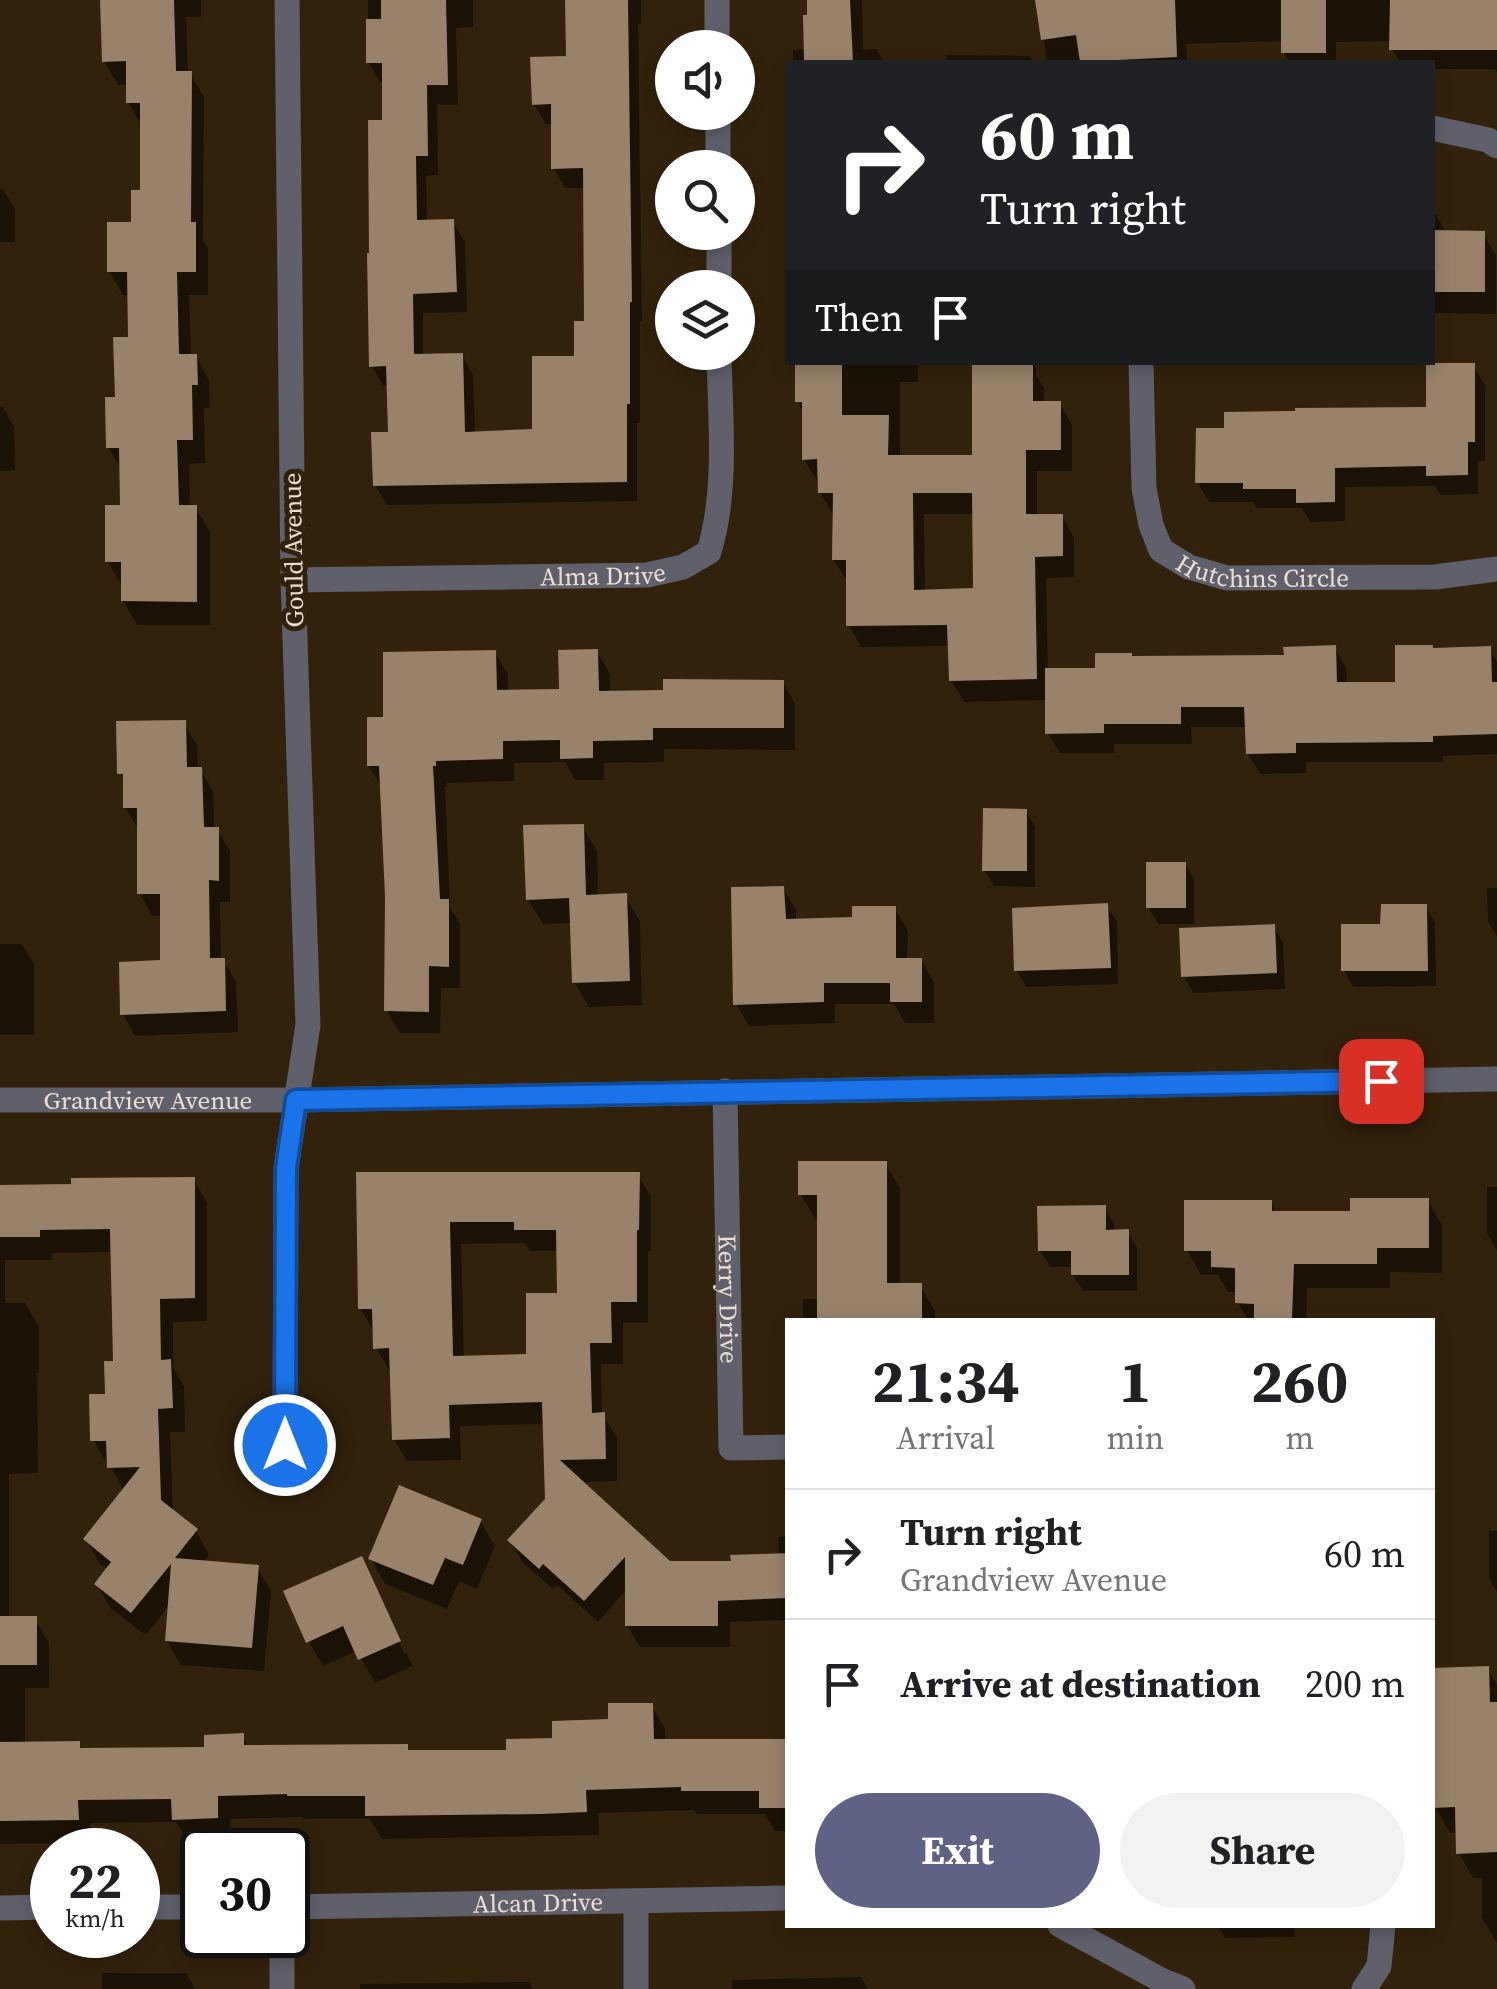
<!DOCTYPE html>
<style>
:root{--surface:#fff;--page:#f2f2f2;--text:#202124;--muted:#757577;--line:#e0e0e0;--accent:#5f6185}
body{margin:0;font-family:"Source Serif 4",serif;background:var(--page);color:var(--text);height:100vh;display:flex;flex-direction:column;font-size:38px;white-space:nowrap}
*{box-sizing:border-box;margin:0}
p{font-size:32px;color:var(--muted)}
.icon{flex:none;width:55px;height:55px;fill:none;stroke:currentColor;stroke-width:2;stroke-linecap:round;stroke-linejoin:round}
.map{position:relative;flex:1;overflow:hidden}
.details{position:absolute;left:785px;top:1318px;width:650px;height:610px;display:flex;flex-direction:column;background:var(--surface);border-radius:0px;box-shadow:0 5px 15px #0003}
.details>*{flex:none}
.hud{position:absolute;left:785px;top:60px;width:650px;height:305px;border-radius:0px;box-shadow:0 5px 15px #0003;background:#202124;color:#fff;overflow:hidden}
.controls{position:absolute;left:655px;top:30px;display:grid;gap:20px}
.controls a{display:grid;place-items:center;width:100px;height:100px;border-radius:50%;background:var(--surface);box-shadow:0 5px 15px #0003;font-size:50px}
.speed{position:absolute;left:30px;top:1828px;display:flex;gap:20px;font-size:50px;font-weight:700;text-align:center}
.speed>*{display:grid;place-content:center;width:130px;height:130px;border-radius:50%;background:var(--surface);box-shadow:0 5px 15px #0003;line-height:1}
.speed small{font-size:25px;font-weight:400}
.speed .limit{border:5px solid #111;border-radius:15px;background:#fff;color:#111}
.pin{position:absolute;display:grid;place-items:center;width:85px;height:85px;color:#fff;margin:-42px;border-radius:20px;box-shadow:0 5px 15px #0006}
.me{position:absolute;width:110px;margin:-55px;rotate:0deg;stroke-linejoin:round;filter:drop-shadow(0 0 8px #0008)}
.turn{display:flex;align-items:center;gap:35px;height:210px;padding:0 30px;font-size:45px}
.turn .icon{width:130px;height:130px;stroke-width:2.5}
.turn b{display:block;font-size:70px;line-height:85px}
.then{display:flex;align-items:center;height:95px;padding:0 30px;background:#0003;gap:20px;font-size:38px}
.eta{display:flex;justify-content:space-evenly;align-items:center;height:170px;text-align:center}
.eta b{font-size:60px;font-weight:700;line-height:70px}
.button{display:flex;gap:20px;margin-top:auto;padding:20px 30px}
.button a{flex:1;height:115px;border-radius:60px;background:var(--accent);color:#fff;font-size:40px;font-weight:700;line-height:115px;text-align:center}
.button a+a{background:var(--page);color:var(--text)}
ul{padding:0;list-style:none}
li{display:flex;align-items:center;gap:30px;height:130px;padding:0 30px;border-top:2px solid var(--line)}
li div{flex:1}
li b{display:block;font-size:38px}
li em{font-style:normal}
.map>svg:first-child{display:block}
.shadow{fill:#0007;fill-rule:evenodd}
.building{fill:#98826a;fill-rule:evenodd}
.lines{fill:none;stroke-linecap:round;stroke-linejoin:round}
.street{stroke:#5f606c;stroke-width:25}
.route-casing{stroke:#114b97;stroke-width:25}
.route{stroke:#1a73e8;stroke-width:18}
.labels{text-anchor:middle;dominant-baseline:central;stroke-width:10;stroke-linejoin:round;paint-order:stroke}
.street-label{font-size:25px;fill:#ebdfd2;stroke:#33220b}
</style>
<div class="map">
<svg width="1497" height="1989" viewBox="0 0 1497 1989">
<rect width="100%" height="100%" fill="#33220b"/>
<path class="shadow" d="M 103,0 L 201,0 L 201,17 L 186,17 L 188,73 L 190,73 L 204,97 L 203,240 L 208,248 L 208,295 L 189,295 L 191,356 L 196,356 L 209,380 L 210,408 L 204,408 L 205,463 L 189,464 L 190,508 L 196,508 L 210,532 L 210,625 L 137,625 L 123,601 L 122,586 L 108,562 L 122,508 L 121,469 L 109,448 L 131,339 L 130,295 L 123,295 L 109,271 L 133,224 L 142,193 L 143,128 L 128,102 L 128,85 L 118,85 L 104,61 Z
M 368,0 L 473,0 L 473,27 L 456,28 L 458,105 L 437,104 L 438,175 L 426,176 L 427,222 L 453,222 L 465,242 L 467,312 L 423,313 L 423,356 L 462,355 L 473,375 L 475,434 L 535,432 L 576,358 L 587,323 L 586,188 L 565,188 L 554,168 L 554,124 L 546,124 L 534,104 L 568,59 L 568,0 L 641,0 L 641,24 L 638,24 L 642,321 L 640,321 L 640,423 L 637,423 L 637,501 L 387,505 L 375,485 L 390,434 L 389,386 L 383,386 L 372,366 L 385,122 L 385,82 L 380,82 L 368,62 Z
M 809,0 L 862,0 L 863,50 L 876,49 L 884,62 L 793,62 L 793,50 L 807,49 Z
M 1038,0 L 1497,0 L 1497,72 L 1494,69 L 1432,69 L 1432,62 L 1400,62 L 1392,49 L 1392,41 L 1336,42 L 1336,62 L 1289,62 L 1283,52 L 1283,41 L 1186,44 L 1187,62 L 1047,62 Z
M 946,55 L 1030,56 L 1034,62 L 946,62 Z
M 0,189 L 3,189 L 15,209 L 15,242 L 0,242 Z
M 1432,215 L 1436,215 L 1446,233 L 1483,233 L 1496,256 L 1496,314 L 1432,313 Z
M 798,362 L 918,362 L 918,382 L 900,382 L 900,457 L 975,457 L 973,362 L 1036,362 L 1036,375 L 1044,388 L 1044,404 L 1060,404 L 1072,425 L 1072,471 L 1037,471 L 1037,517 L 1062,516 L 1074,538 L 1074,577 L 1046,578 L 1048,671 L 1097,671 L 1133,659 L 1286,657 L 1335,648 L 1346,668 L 1347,684 L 1397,684 L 1433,650 L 1489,648 L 1497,662 L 1497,754 L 1443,756 L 1443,762 L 1306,762 L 1306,773 L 1260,774 L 1248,754 L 1247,727 L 1191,727 L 1192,744 L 1114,744 L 1114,753 L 1060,753 L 1048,733 L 1048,700 L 964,702 L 951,680 L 950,646 L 861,647 L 849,625 L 847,581 L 834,560 L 835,514 L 833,514 L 820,492 L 820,481 L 817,481 L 804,459 L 804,413 L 797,401 ZM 924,514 L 975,514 L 975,591 L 925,592 Z
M 1474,366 L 1485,385 L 1485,461 L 1478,461 L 1478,494 L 1440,495 L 1435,486 L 1345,487 L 1345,521 L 1310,522 L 1302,508 L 1257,508 L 1253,502 L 1209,502 L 1198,483 L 1429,409 Z
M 0,407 L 3,407 L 14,427 L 15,470 L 0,471 Z
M 597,651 L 610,674 L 610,693 L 665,692 L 783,682 L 795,704 L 795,750 L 664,749 L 664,762 L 604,763 L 604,780 L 575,780 L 565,762 L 514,763 L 514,781 L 447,783 L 447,787 L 445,787 L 450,907 L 460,924 L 460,988 L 441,988 L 440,1033 L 400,1033 L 387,1011 L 387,897 L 382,788 L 369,766 L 386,719 L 495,652 L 508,675 L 508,692 L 561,691 Z
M 184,723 L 197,745 L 198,769 L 200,769 L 213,791 L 214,830 L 217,830 L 230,851 L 230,902 L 220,902 L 221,960 L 223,960 L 236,982 L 238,1032 L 135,1036 L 123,1014 L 163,963 L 163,915 L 152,916 L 140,894 L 138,829 L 125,807 L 125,783 L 120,773 Z
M 1026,811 L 1035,827 L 1035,887 L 994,886 L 985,870 Z
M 582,826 L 597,851 L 598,897 L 625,896 L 640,921 L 642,1005 L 589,1007 L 575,983 L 573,923 L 543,924 L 528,899 Z
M 1185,864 L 1194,880 L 1194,924 L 1158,924 L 1149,908 Z
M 783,888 L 796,910 L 796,921 L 854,919 L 895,909 L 908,931 L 907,960 L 921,960 L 934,982 L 934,1023 L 905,1023 L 894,1004 L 835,1004 L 835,1023 L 749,1026 L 736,1004 Z
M 1487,888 L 1497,888 L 1497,937 L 1488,921 Z
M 1107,906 L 1117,922 L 1118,984 L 1026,987 L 1017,971 Z
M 1426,907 L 1435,923 L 1436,986 L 1353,987 L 1344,970 L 1383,926 Z
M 1274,927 L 1283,943 L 1285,989 L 1193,993 L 1184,976 Z
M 0,944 L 22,944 L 34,964 L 34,1035 L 0,1035 Z
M 885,1163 L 900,1188 L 900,1286 L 920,1286 L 935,1311 L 935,1320 L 803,1320 L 803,1299 L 819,1299 L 820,1219 L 815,1219 L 801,1194 Z
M 359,1174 L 638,1175 L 651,1197 L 651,1251 L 648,1251 L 648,1323 L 623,1323 L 623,1364 L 601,1364 L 602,1415 L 617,1437 L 617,1481 L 580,1482 L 669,1564 L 733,1563 L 779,1556 L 778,1537 L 788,1536 L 788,1620 L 730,1622 L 730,1647 L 640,1647 L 627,1625 L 627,1589 L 598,1622 L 557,1585 L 553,1589 L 523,1563 L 510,1541 L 547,1500 L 545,1424 L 460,1426 L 461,1460 L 407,1461 L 394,1439 L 392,1370 L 389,1370 L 376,1348 L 373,1330 L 360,1308 ZM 525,1243 L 530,1251 L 559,1251 L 560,1295 L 529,1356 L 464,1358 L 461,1244 Z
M 194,1180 L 207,1203 L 207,1321 L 173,1322 L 173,1368 L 184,1386 L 185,1432 L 170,1432 L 173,1513 L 196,1531 L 209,1555 L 203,1563 L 257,1567 L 271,1591 L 264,1671 L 181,1665 L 167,1641 L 170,1604 L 146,1635 L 110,1608 L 97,1584 L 108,1570 L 99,1563 L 86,1539 L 124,1492 L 110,1464 L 107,1464 L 93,1440 L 116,1363 L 113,1252 L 52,1253 L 52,1260 L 5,1260 L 5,1303 L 25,1303 L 39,1327 L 39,1373 L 37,1373 L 38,1473 L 9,1474 L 9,1619 L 35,1619 L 49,1643 L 49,1688 L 25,1688 L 25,1745 L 79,1744 L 83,1751 L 207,1750 L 242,1736 L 249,1747 L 406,1747 L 410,1753 L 508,1753 L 555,1741 L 651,1705 L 665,1729 L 665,1742 L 788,1742 L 788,1831 L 775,1831 L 765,1814 L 697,1814 L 694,1810 L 598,1813 L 599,1835 L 382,1839 L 370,1819 L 303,1819 L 302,1817 L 230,1819 L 231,1841 L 188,1842 L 176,1822 L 90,1823 L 91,1843 L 0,1844 L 0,1187 Z
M 1487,1187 L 1497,1187 L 1497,1250 L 1487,1233 Z
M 1428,1201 L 1442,1225 L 1442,1273 L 1390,1272 L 1390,1288 L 1307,1288 L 1306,1320 L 1248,1320 L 1238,1303 L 1238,1292 L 1228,1292 L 1218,1275 L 1201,1275 L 1187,1250 L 1271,1203 L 1277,1213 L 1352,1213 Z
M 1104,1207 L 1114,1224 L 1114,1232 L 1128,1232 L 1137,1248 L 1137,1291 L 1083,1291 L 1073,1275 L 1073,1267 L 1050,1267 L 1040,1250 Z
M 480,1521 L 495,1546 L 477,1589 L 459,1581 L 447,1609 L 385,1584 L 371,1559 Z
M 1489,1531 L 1497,1531 L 1497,1592 L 1489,1578 Z
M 361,1559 L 374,1582 L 371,1582 L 404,1653 L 406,1652 L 413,1666 L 375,1683 L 357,1651 L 323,1666 L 308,1641 Z
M 1487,1668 L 1497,1685 L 1497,1943 L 1482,1918 L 1482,1878 L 1473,1878 L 1459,1853 L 1458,1832 L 1450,1833 L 1436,1808 L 1432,1746 L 1432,1670 Z
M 1218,1925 L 1294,1925 L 1294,1937 L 1225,1938 Z
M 102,1973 L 186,1973 L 195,1989 L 102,1989 Z
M 861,1977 L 868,1989 L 732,1989 L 732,1980 Z
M 529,1982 L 533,1989 L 360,1989 L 360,1984 Z"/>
<path class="building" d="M 100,0 L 174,0 L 176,71 L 192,71 L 191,222 L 196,222 L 196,272 L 177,272 L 179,354 L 197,354 L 198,385 L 192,385 L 193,440 L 177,440 L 179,505 L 197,505 L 197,602 L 121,601 L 121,562 L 105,562 L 105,505 L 120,505 L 119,448 L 106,448 L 105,397 L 115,397 L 113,337 L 128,337 L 127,272 L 107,272 L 107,222 L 131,222 L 131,190 L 140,190 L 140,103 L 126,103 L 126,61 L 102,62 Z
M 381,0 L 446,0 L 448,85 L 427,85 L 428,156 L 416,156 L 417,220 L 454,219 L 457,292 L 413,294 L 414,354 L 463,353 L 465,432 L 532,429 L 532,356 L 574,356 L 574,321 L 584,321 L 583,168 L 551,169 L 551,104 L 532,105 L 530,57 L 566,56 L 565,0 L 628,0 L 632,302 L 630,302 L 630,404 L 627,404 L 627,482 L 373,486 L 371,432 L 388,432 L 386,366 L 369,367 L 367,253 L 369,253 L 368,120 L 382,120 L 382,63 L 366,63 L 366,19 L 381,19 Z
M 807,0 L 850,0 L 853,62 L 804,62 L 803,15 L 807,15 Z
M 1035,0 L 1175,0 L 1177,57 L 1080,62 L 1076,35 L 1041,40 Z
M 1281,0 L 1326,0 L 1326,53 L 1281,53 Z
M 1390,0 L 1497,0 L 1497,50 L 1389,50 Z
M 1432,230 L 1485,231 L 1485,292 L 1432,292 Z
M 795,362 L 842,362 L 842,415 L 889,415 L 888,455 L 972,455 L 972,364 L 1033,364 L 1033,401 L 1061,401 L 1061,450 L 1026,450 L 1026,514 L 1063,514 L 1063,556 L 1035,557 L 1037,679 L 949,681 L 947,625 L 846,626 L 846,560 L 832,560 L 833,493 L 818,493 L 817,459 L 802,460 L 802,402 L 795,402 ZM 913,493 L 972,493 L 973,588 L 914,590 Z
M 1426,363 L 1475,363 L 1475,442 L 1468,442 L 1468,475 L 1426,476 L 1426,466 L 1335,468 L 1335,502 L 1296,503 L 1296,489 L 1243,489 L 1243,483 L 1195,483 L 1196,428 L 1224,428 L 1224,412 L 1295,411 L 1295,408 L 1426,407 Z
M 1336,645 L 1337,682 L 1395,682 L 1395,645 L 1433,645 L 1433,648 L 1491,646 L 1492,682 L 1497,682 L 1497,734 L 1433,736 L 1433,742 L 1296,743 L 1296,753 L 1246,754 L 1244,707 L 1181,707 L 1181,724 L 1104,724 L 1104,733 L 1045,734 L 1045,668 L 1095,668 L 1095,653 L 1132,653 L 1132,656 L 1284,655 L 1283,647 Z
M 598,649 L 599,691 L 663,690 L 663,679 L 784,680 L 784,728 L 653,728 L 653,740 L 593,741 L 593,758 L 560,759 L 560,740 L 503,741 L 503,759 L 436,761 L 436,766 L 433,766 L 440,899 L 449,899 L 449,967 L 429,966 L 429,1012 L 384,1011 L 385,897 L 379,766 L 367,766 L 367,717 L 383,717 L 383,652 L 496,650 L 497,690 L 559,689 L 558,650 Z
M 186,720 L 187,767 L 202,767 L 204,827 L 219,827 L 219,881 L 209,880 L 210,958 L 225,958 L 226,1011 L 120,1015 L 119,962 L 160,960 L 160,894 L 137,894 L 137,808 L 123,808 L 123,774 L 117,774 L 116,721 Z
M 983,808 L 1027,809 L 1027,871 L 982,871 Z
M 584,824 L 586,895 L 627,893 L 630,981 L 572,983 L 569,898 L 526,900 L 523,825 Z
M 1146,862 L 1186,862 L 1186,908 L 1146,908 Z
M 784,886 L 786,919 L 852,917 L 852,906 L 896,906 L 896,958 L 922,958 L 922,1002 L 890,1002 L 890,983 L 824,983 L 824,1002 L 733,1005 L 731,887 Z
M 1108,903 L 1111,968 L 1014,971 L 1012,908 Z
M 1381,904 L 1427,904 L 1428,971 L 1341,971 L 1341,924 L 1380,924 Z
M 1275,924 L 1277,973 L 1181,977 L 1179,928 Z
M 798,1161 L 887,1161 L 887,1283 L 922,1283 L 922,1320 L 817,1320 L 817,1195 L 798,1195 Z
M 356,1172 L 640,1172 L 639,1230 L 637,1230 L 637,1302 L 611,1302 L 612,1343 L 590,1343 L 592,1413 L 605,1412 L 606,1459 L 560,1460 L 670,1561 L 731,1561 L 730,1555 L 788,1553 L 788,1598 L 718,1601 L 718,1626 L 625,1626 L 625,1557 L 584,1601 L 543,1564 L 539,1569 L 507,1540 L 545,1499 L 542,1402 L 449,1405 L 450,1438 L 392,1440 L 389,1348 L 373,1349 L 372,1309 L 358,1309 ZM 450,1222 L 514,1222 L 514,1230 L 556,1230 L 557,1293 L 526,1293 L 526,1354 L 453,1356 Z
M 195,1177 L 195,1298 L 160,1299 L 161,1360 L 171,1359 L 173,1408 L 158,1409 L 161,1500 L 198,1529 L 175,1558 L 259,1565 L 252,1648 L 165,1641 L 171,1564 L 131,1613 L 94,1584 L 111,1562 L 83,1539 L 140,1467 L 107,1468 L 106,1441 L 90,1441 L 89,1394 L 105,1394 L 104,1361 L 113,1361 L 110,1229 L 40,1230 L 40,1237 L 0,1237 L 0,1185 L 71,1184 L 71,1178 Z
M 1350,1198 L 1429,1198 L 1429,1248 L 1377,1248 L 1377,1264 L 1294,1264 L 1292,1319 L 1254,1319 L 1254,1304 L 1235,1303 L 1235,1268 L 1211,1267 L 1211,1251 L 1184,1251 L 1184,1200 L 1272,1200 L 1272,1211 L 1350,1211 Z
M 1106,1205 L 1106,1230 L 1129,1229 L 1129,1275 L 1071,1275 L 1071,1251 L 1038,1251 L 1037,1206 Z
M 399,1485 L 482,1519 L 463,1565 L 445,1558 L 433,1585 L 368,1559 Z
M 362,1556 L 401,1641 L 358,1660 L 343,1626 L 306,1643 L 283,1591 Z
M 0,1616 L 37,1616 L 37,1665 L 0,1665 Z
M 1489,1666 L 1490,1702 L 1497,1702 L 1497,1852 L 1456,1854 L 1455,1807 L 1433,1808 L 1432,1668 Z
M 608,1703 L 653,1703 L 654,1739 L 788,1739 L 788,1808 L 759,1808 L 759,1791 L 681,1791 L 681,1787 L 586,1790 L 587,1812 L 541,1814 L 365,1816 L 365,1796 L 287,1796 L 287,1794 L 218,1796 L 218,1818 L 172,1820 L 171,1799 L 78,1800 L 79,1820 L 0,1821 L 0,1742 L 80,1741 L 80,1748 L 204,1747 L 204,1735 L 244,1733 L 244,1745 L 408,1744 L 408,1750 L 506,1750 L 506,1739 L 552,1738 L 552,1721 L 608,1719 Z"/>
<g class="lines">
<g class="street">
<path d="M 717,0 L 717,48"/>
<path d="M 718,112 L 718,168"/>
<path d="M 1432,128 L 1488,140 L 1497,146"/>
<path d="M 719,232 L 719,288"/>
<path id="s1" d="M 1141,362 L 1144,488 L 1151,525 L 1161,550 L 1189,567 L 1227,578 L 1435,577 L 1497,569"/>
<path id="s2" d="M 293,580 L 647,575 L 683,567 L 709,552 C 728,488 720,419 719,352"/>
<path id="s3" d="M 725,1091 L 731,1448 L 788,1447"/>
<path id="s4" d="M 0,1100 L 296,1100 L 1497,1079"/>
<path d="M 285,1445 L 286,1168 L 308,1025 L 293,580 L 287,0"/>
<path d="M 636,1901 L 636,1989"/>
<path d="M 138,1907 L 202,1907"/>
<path id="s5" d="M 288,1907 L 788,1898"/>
<path d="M 0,1908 L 52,1907"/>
<path d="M 1060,1925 L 1161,1980 L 1183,1989"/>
<path d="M 282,1935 L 282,1989"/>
<path d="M 1364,1989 L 1379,1966 L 1383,1925"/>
</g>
</g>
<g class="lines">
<defs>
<path id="route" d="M 285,1445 L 286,1168 L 296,1100 L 1381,1081"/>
</defs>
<use href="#route" class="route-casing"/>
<use href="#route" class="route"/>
</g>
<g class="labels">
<g class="street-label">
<text transform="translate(293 550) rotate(-91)">Gould Avenue</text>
<text stroke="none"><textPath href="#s1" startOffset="298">Hutchins Circle</textPath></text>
<text stroke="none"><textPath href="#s2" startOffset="310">Alma Drive</textPath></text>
<text stroke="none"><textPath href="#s4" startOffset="148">Grandview Avenue</textPath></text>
<text stroke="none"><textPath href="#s3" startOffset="208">Kerry Drive</textPath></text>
<text stroke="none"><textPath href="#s5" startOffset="250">Alcan Drive</textPath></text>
</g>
</g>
</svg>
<div class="controls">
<a><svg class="icon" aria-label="sound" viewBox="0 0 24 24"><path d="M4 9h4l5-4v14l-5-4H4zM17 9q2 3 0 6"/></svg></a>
<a><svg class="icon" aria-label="search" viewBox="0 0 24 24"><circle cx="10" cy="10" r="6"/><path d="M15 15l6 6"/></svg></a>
<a><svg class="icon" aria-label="layers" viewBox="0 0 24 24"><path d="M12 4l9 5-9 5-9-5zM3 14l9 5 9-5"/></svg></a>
</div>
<div class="speed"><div>22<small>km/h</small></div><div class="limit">30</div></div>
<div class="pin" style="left:1381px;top:1081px;background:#d93025"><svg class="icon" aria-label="arrive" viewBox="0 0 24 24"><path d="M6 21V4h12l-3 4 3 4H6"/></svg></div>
<svg class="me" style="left:285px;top:1445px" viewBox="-20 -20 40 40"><circle r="17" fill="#1a73e8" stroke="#fff" stroke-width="3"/><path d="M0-11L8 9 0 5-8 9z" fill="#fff"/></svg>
<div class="hud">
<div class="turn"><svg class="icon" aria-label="right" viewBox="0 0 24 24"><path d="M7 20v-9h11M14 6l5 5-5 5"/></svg><div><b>60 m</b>Turn right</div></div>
<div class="then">Then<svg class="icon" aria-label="arrive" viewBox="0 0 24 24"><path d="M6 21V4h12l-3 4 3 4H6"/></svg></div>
</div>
<section class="details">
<div class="eta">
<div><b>21:34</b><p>Arrival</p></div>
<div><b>1</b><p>min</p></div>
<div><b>260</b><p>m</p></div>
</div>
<ul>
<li><svg class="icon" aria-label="right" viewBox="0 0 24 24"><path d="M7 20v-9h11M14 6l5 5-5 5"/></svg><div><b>Turn right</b><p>Grandview Avenue</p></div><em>60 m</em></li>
<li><svg class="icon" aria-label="arrive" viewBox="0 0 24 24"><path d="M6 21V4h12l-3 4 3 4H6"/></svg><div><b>Arrive at destination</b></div><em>200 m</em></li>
</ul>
<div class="button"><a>Exit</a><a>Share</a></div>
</section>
</div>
